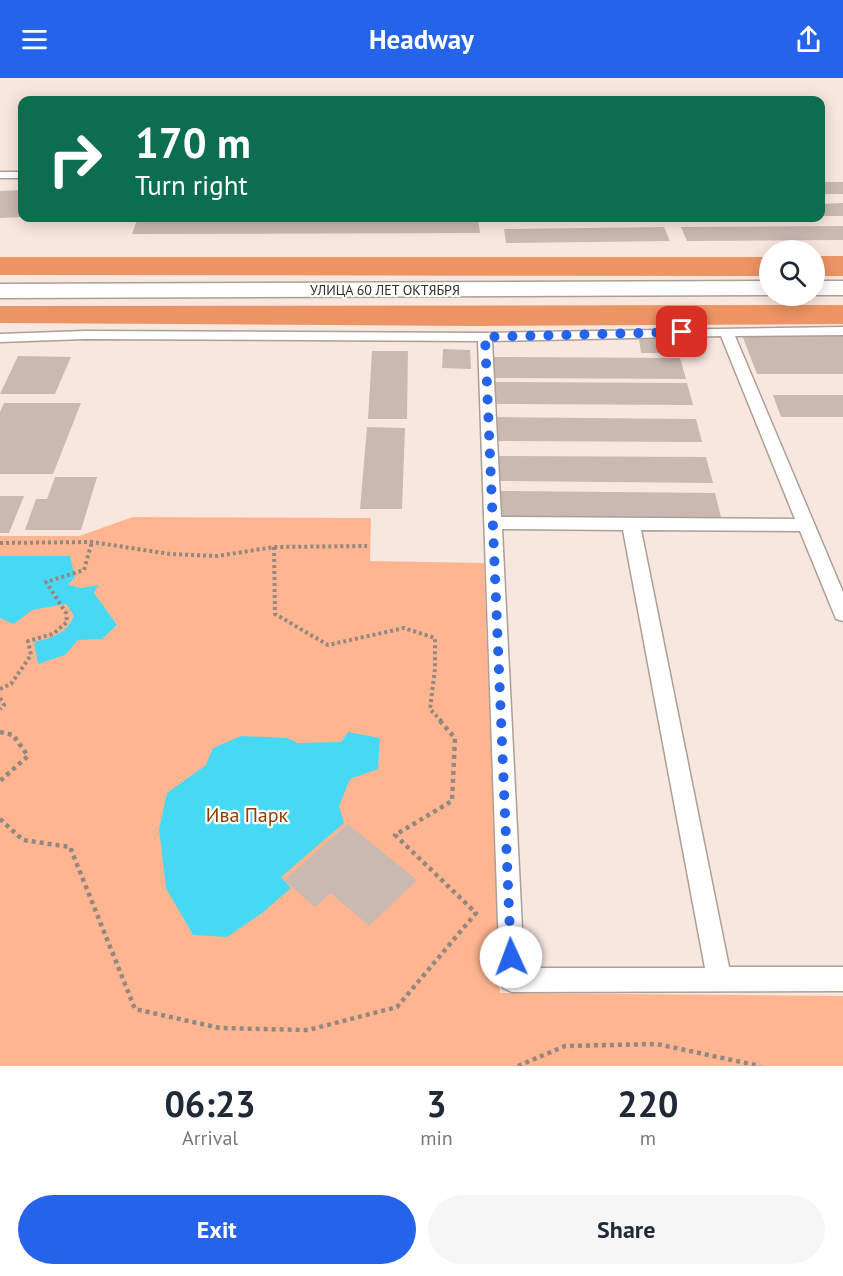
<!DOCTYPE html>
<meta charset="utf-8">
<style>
:root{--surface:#fff;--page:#f6f6f7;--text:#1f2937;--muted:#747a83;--accent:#2563eb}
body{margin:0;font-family:"PT Sans",sans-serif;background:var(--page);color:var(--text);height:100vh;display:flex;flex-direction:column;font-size:22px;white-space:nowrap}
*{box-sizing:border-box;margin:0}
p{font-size:20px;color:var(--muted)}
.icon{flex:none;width:33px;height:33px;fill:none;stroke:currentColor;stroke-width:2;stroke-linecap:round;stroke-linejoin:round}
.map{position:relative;height:988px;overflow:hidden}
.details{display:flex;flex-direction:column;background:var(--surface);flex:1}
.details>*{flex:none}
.guide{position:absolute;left:18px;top:18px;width:807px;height:126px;border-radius:12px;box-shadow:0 3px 15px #0003;background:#0b6e4f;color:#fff;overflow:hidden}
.fabs{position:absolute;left:759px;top:162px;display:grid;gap:12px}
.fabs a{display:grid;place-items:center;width:66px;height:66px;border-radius:50%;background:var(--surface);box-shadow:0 3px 15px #0003;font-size:30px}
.pin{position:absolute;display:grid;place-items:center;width:51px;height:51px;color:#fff;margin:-26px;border-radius:12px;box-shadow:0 3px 9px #0006}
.me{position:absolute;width:66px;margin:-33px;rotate:358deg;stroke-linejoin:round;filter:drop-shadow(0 0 4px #0008)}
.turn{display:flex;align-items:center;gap:21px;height:126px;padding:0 18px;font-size:27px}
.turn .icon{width:78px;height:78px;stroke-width:2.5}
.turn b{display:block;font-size:42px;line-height:51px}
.eta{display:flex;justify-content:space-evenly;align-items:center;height:102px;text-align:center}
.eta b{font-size:36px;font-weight:600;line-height:42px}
.cta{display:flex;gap:12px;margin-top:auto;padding:12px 18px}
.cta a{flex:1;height:69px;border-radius:36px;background:var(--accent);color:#fff;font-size:24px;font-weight:600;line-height:69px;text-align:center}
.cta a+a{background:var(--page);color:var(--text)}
header{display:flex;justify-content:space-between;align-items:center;height:78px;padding:0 18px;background:var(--accent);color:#fff;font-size:27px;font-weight:600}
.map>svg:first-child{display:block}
.green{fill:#ffb690}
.forest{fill:#ed9464}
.water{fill:#47d9f4}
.building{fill:#c9b9b1}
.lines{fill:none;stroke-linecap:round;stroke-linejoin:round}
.service-casing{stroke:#ad9e96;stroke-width:3}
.tertiary-casing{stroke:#ad9e96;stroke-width:3}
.path-far1{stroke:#928781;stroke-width:4;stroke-dasharray:3 3;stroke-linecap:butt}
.path{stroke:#928781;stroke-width:4.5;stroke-dasharray:4 4;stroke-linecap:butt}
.service{fill:#fff;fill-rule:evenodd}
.tertiary{fill:#fff;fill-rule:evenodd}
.route{stroke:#2563eb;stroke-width:10;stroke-dasharray:0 18}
.labels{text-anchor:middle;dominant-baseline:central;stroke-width:4.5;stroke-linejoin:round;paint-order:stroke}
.far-street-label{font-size:14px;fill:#342e2b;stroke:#fff}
.near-park-label{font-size:20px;fill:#8b3b00;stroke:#fff}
</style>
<header><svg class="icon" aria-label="menu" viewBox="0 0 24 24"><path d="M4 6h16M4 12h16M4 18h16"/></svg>Headway<svg class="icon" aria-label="share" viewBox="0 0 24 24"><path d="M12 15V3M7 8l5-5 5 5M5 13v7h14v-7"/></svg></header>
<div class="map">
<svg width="843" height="988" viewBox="0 0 843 988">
<rect width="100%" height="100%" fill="#f8e7df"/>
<path class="green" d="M 133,439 L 371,440 L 370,483 L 484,485 L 500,915 L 843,918 L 843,988 L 0,988 L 0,458 L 79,458 Z"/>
<path class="forest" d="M 815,178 L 843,178 L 843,198 L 815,198 Z
M 0,179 L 769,179 L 770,198 L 0,197 Z
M 843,227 L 843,246 L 476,248 L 0,245 L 0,228 Z"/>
<path class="water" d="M 0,478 L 70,478 L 75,499 L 68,507 L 81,510 L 98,507 L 94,515 L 117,547 L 102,561 L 78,562 L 65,577 L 38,586 L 34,564 C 52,560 68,555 74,537 L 66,526 L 32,532 L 14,546 L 0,540 Z
M 348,654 L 380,660 L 378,691 L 350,701 L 339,728 L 344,745 L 281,799 L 291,810 L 262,835 L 227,859 L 193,857 L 166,810 L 159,751 L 167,715 L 206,687 L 213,670 L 241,658 L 287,660 L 298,665 L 341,664 Z"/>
<path class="building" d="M 756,18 L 759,22 L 625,22 L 624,19 Z
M 505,20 L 608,20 L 609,22 L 505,22 Z
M 820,104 L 843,104 L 843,116 L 820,116 Z
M 22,112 L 22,139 L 0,140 L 0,113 Z
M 843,125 L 843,138 L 820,138 L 820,126 Z
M 500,140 L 537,140 L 537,142 L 500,142 Z
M 478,141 L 480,155 L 132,156 L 137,142 Z
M 843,148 L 843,162 L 687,163 L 681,149 Z
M 664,149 L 670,163 L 506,165 L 504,151 Z
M 742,257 L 843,257 L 843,296 L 757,296 Z
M 639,261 L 685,261 L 688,275 L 641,275 Z
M 443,271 L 470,272 L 471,291 L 442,290 Z
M 372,273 L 408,273 L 407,341 L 368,341 Z
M 18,278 L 71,279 L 55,316 L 0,316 Z
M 492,279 L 680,280 L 686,301 L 493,300 Z
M 493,304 L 687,305 L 693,327 L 495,326 Z
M 773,317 L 843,317 L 843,339 L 781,339 Z
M 4,325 L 81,325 L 53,396 L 0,396 L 0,334 Z
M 494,339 L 696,341 L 702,364 L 496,363 Z
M 367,349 L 405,350 L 402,431 L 360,431 Z
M 496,378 L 706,379 L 713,405 L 498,403 Z
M 55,399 L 97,399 L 81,452 L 25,452 L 36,421 L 47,421 Z
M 497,413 L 715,415 L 722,443 L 498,441 Z
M 0,418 L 24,418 L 9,455 L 0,455 Z
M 348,746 L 417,802 L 369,848 L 331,815 L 315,829 L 284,802 Z"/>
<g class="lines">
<defs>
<path id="service" d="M 0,94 L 22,94 L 22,100 L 0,100 Z
M 843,249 L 843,257 L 735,258 L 843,514 L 843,543 L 836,541 L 834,536 L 800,453 L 641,452 L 729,889 L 843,889 L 843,913 L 512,914 L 503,910 L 500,902 L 478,263 L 85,261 L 0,264 L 0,256 L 85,253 L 485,255 ZM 721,258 L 795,441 L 501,439 L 492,263 ZM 502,451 L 623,452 L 705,890 L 524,890 Z"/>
<path id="tertiary" d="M 770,203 L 770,217 L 0,220 L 0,206 Z
M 814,203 L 843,203 L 843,217 L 814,217 Z"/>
</defs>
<use href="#service" class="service-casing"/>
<use href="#tertiary" class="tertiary-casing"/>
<path class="path-far1" d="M 0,465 L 92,464 L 170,476 L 218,478 L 274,469 L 367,468
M 274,469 L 275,536 L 328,567 L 404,550 L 435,560 L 435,591 L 430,631 L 442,644
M 0,611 L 11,606 L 31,577 L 28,563 L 53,556 L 67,544 L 66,535 L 46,504 L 84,492 L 92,464
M 0,620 L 4,627 L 0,631"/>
<path class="path" d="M 0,654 L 13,657 L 28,678 L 0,703
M 0,741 L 23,762 L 70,769 L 135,931 L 220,950 L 308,952 L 397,929 L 476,835 L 395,757 L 452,723 L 455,660 L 440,643
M 518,988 L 565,968 L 657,966 L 760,988"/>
<use href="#service" class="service"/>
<use href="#tertiary" class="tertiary"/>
</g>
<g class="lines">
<path class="route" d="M 511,879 L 485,259 L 682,254"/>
</g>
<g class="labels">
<g class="far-street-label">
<text x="385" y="212">УЛИЦА 60 ЛЕТ ОКТЯБРЯ</text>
</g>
<g class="near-park-label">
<text x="247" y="737">Ива Парк</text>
</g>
</g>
</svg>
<div class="fabs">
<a><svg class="icon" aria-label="search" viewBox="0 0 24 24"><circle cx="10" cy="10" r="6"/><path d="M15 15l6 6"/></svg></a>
</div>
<div class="pin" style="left:682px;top:254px;background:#d93025"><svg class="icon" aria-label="arrive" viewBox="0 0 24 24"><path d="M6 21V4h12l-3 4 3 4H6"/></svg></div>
<svg class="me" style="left:511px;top:879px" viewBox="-20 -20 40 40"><circle r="19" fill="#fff"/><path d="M0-13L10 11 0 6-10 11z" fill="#2563eb"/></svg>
<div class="guide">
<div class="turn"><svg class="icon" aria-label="right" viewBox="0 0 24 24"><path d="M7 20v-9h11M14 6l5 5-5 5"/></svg><div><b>170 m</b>Turn right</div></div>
</div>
</div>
<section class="details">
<div class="eta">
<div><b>06:23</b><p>Arrival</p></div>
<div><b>3</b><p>min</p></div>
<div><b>220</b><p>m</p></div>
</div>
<div class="cta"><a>Exit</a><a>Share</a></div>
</section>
